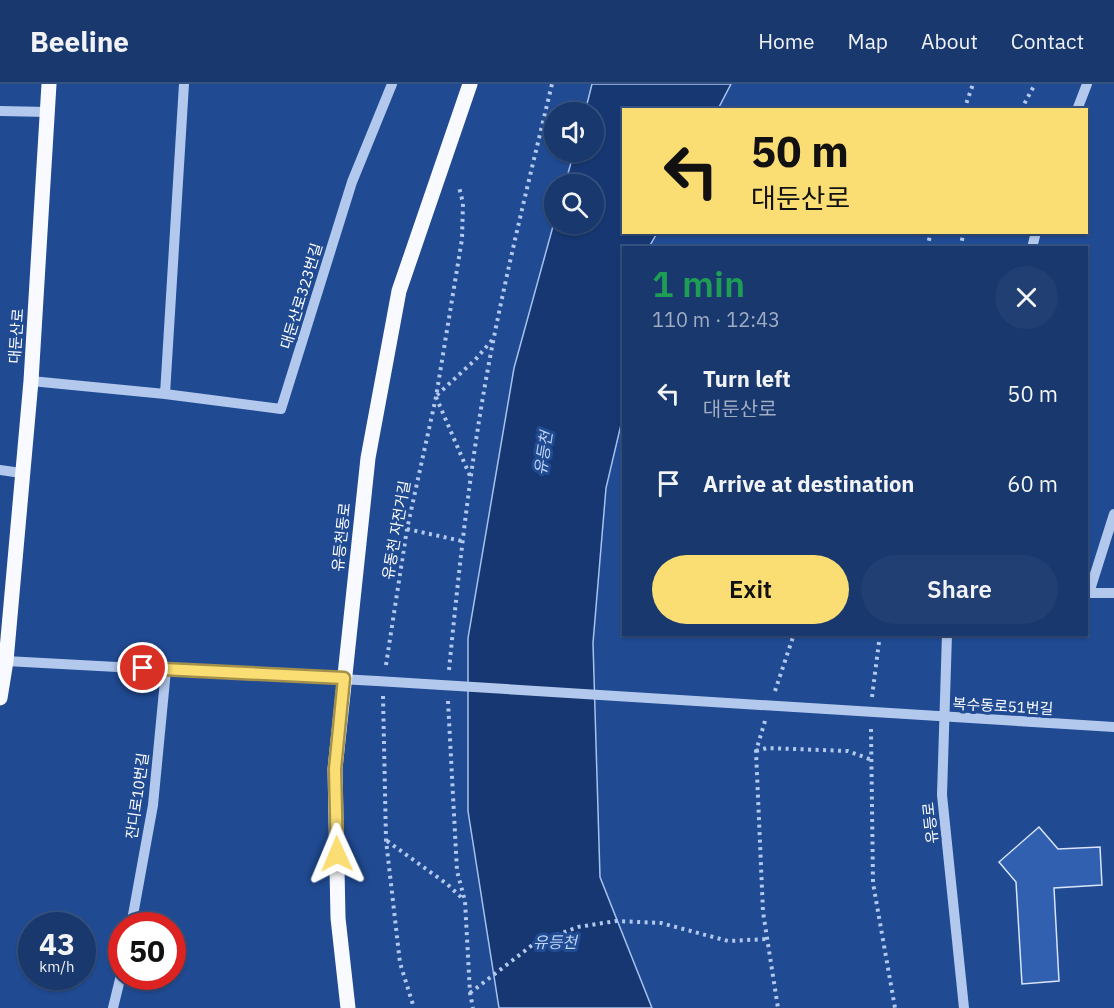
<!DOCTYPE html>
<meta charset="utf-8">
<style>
:root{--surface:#18386e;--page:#213f73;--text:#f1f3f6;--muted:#9facc2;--line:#365281;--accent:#fadd73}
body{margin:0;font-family:"IBM Plex Sans","Noto Sans KR",sans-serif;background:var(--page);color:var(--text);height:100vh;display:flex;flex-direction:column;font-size:22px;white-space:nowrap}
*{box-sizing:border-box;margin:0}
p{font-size:20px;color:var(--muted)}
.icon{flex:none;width:33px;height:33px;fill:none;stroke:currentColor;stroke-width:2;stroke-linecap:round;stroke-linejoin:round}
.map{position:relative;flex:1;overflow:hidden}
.panel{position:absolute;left:622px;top:162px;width:466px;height:390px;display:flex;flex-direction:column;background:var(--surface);border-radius:0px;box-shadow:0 2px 4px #0004,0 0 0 2px var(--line)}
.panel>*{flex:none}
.guide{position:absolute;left:622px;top:24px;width:466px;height:126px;border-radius:0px;box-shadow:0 2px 4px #0004,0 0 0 2px var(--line);background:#fadd73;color:#111;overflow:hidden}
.fabs{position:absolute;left:544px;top:18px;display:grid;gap:12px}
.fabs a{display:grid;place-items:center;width:60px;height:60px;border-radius:50%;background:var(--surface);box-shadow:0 2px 4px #0004,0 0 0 2px var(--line);font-size:30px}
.speed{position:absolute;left:18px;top:828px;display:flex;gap:12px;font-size:30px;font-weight:700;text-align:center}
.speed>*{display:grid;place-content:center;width:78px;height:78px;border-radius:50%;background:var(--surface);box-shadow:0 2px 4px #0004,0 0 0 2px var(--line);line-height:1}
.speed small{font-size:15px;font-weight:400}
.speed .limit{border:9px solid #d22;background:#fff;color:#111}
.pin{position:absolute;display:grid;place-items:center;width:51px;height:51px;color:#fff;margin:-26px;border:3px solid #fff;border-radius:50%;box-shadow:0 2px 6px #0007}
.me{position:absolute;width:66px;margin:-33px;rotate:359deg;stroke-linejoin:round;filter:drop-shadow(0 0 4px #0008)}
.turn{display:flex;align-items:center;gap:21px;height:126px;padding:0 30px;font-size:27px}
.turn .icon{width:78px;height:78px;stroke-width:2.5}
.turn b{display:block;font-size:42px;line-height:51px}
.round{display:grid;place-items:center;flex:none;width:63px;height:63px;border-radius:32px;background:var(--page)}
.summary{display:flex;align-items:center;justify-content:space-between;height:102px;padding:0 30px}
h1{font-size:36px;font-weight:600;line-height:45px;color:#1e9e55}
.button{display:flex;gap:12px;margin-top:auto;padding:12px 30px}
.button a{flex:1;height:69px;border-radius:36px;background:var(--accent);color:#111;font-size:24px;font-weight:600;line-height:69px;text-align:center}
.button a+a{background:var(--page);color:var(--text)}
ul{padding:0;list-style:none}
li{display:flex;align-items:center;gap:18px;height:90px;padding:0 30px}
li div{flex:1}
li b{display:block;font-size:22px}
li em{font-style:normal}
header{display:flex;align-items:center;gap:36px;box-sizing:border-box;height:84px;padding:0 30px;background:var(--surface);border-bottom:2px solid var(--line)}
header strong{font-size:28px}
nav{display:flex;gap:33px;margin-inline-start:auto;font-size:21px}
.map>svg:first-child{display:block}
.water{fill:#163771;stroke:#a5c2ef;stroke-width:1.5}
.building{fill:#3060af;stroke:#d7e4fa;stroke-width:1.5}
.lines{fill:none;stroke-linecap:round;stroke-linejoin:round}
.path{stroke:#b2c8ed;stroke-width:4;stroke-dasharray:3 4.5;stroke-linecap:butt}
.minor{stroke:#b2c8ed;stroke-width:10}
.major{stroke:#f8faff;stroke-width:15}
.minor-bridge{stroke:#b2c8ed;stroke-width:10}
.route-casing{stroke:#a2904b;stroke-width:15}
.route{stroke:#fadd73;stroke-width:10}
.labels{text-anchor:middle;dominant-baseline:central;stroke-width:6;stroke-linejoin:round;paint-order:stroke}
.street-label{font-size:15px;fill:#fff;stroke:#204a92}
.water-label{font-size:16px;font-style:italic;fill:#bed3f4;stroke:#204a92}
</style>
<header>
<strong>Beeline</strong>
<nav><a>Home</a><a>Map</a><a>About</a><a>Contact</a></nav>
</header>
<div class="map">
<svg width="1114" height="924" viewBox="0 0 1114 924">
<rect width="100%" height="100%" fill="#204a92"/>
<path class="water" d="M 592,0 L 731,0 L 718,25 L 624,26 L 624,148 L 657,149 L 649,163 L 624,164 L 624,328 L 606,404 L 593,559 L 600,793 L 652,924 L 499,924 L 468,727 L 468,554 L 514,284 L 555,135 L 555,140 L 594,140 L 594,100 L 565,100 L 574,68 L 594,68 L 594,28 L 585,28 Z"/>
<path class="building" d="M 1039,743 L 1058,765 L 1100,763 L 1102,801 L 1054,804 L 1059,897 L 1022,900 L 1016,798 L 999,778 Z"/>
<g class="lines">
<path class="path" d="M 964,26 L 973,0
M 1021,26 L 1035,0
M 927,164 L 931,148
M 960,164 L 964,148
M 437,311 L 475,276 L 493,255
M 436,313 L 470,392
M 407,445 L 462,457
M 386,581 L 407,445 L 436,313 L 462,155 L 463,119 L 459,103
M 449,586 C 460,474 472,363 494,253 C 511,168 532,84 552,0
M 775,607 L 794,550
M 383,612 L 386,756 L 400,879 L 414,924
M 872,613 L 880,550
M 448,617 L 457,787 L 465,817 L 470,909 L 473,924
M 765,637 L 756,667 L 763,828 L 778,924
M 871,645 L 873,799 L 895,924
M 756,667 L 767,664 L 848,667 L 872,676
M 387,757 L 447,800 L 464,816
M 470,909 L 535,859 L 578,843 L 616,837 L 661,839 L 728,857 L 767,855"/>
<path class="minor" d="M 1077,26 L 1087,0
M 0,27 L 48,28
M 1032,164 L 1036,148
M 31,297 L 165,310 L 281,325 L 352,98 L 392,0
M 165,310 L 184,0
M 0,386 L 21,389
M 1088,509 L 1114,509
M 1089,509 L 1114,430
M 947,550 L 942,711 L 964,924
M 6,577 L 377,597
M 890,629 L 1114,643
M 131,842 L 153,721 L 166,586
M 113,924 L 122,887"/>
<path class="major" d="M 0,614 L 6,577 L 31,297 L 49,0
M 348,924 L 338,834 L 335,685 L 368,374 L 399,207 L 470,0"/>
<path class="minor-bridge" d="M 377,597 L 890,629"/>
</g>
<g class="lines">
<defs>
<path id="route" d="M 143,584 L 344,594 L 335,685 L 337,770"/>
</defs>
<use href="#route" class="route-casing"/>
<use href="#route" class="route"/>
</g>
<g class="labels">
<g class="street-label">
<text transform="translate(301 212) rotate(-73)">대둔산로323번길</text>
<text transform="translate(16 252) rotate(-86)">대둔산로</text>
<text transform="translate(396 446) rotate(-80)">유동천 자전거길</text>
<text transform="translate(341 453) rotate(-84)">유등천동로</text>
<text transform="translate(1003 622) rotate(3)">복수동로51번길</text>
<text transform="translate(137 712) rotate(-82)">잔디로10번길</text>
<text transform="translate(930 739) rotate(-96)">유등로</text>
</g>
<g class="water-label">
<text transform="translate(543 369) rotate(-81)">유등천</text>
<text x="555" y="858">유등천</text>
</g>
</g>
</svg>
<div class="fabs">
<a><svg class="icon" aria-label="sound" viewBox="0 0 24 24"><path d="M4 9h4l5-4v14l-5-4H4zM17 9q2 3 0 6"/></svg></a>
<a><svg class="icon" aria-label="search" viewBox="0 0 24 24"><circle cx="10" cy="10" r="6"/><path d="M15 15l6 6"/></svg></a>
</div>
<div class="speed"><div>43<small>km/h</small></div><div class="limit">50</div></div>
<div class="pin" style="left:143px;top:584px;background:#d93025"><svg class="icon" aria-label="arrive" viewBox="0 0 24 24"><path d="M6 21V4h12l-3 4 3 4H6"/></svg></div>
<svg class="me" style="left:337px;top:770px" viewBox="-20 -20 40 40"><path d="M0-17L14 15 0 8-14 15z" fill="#fadd73" stroke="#fff" stroke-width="4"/></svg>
<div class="guide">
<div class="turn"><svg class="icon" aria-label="left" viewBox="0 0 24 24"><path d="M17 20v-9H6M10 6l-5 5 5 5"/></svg><div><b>50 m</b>대둔산로</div></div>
</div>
<section class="panel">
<div class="summary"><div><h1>1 min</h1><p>110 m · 12:43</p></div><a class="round"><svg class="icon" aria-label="close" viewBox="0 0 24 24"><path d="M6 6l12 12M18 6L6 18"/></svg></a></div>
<ul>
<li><svg class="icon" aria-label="left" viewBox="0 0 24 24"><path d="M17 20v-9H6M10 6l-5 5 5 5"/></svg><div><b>Turn left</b><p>대둔산로</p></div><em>50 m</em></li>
<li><svg class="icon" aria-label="arrive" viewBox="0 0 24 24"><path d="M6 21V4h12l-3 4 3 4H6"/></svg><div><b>Arrive at destination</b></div><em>60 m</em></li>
</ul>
<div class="button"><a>Exit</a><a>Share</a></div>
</section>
</div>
